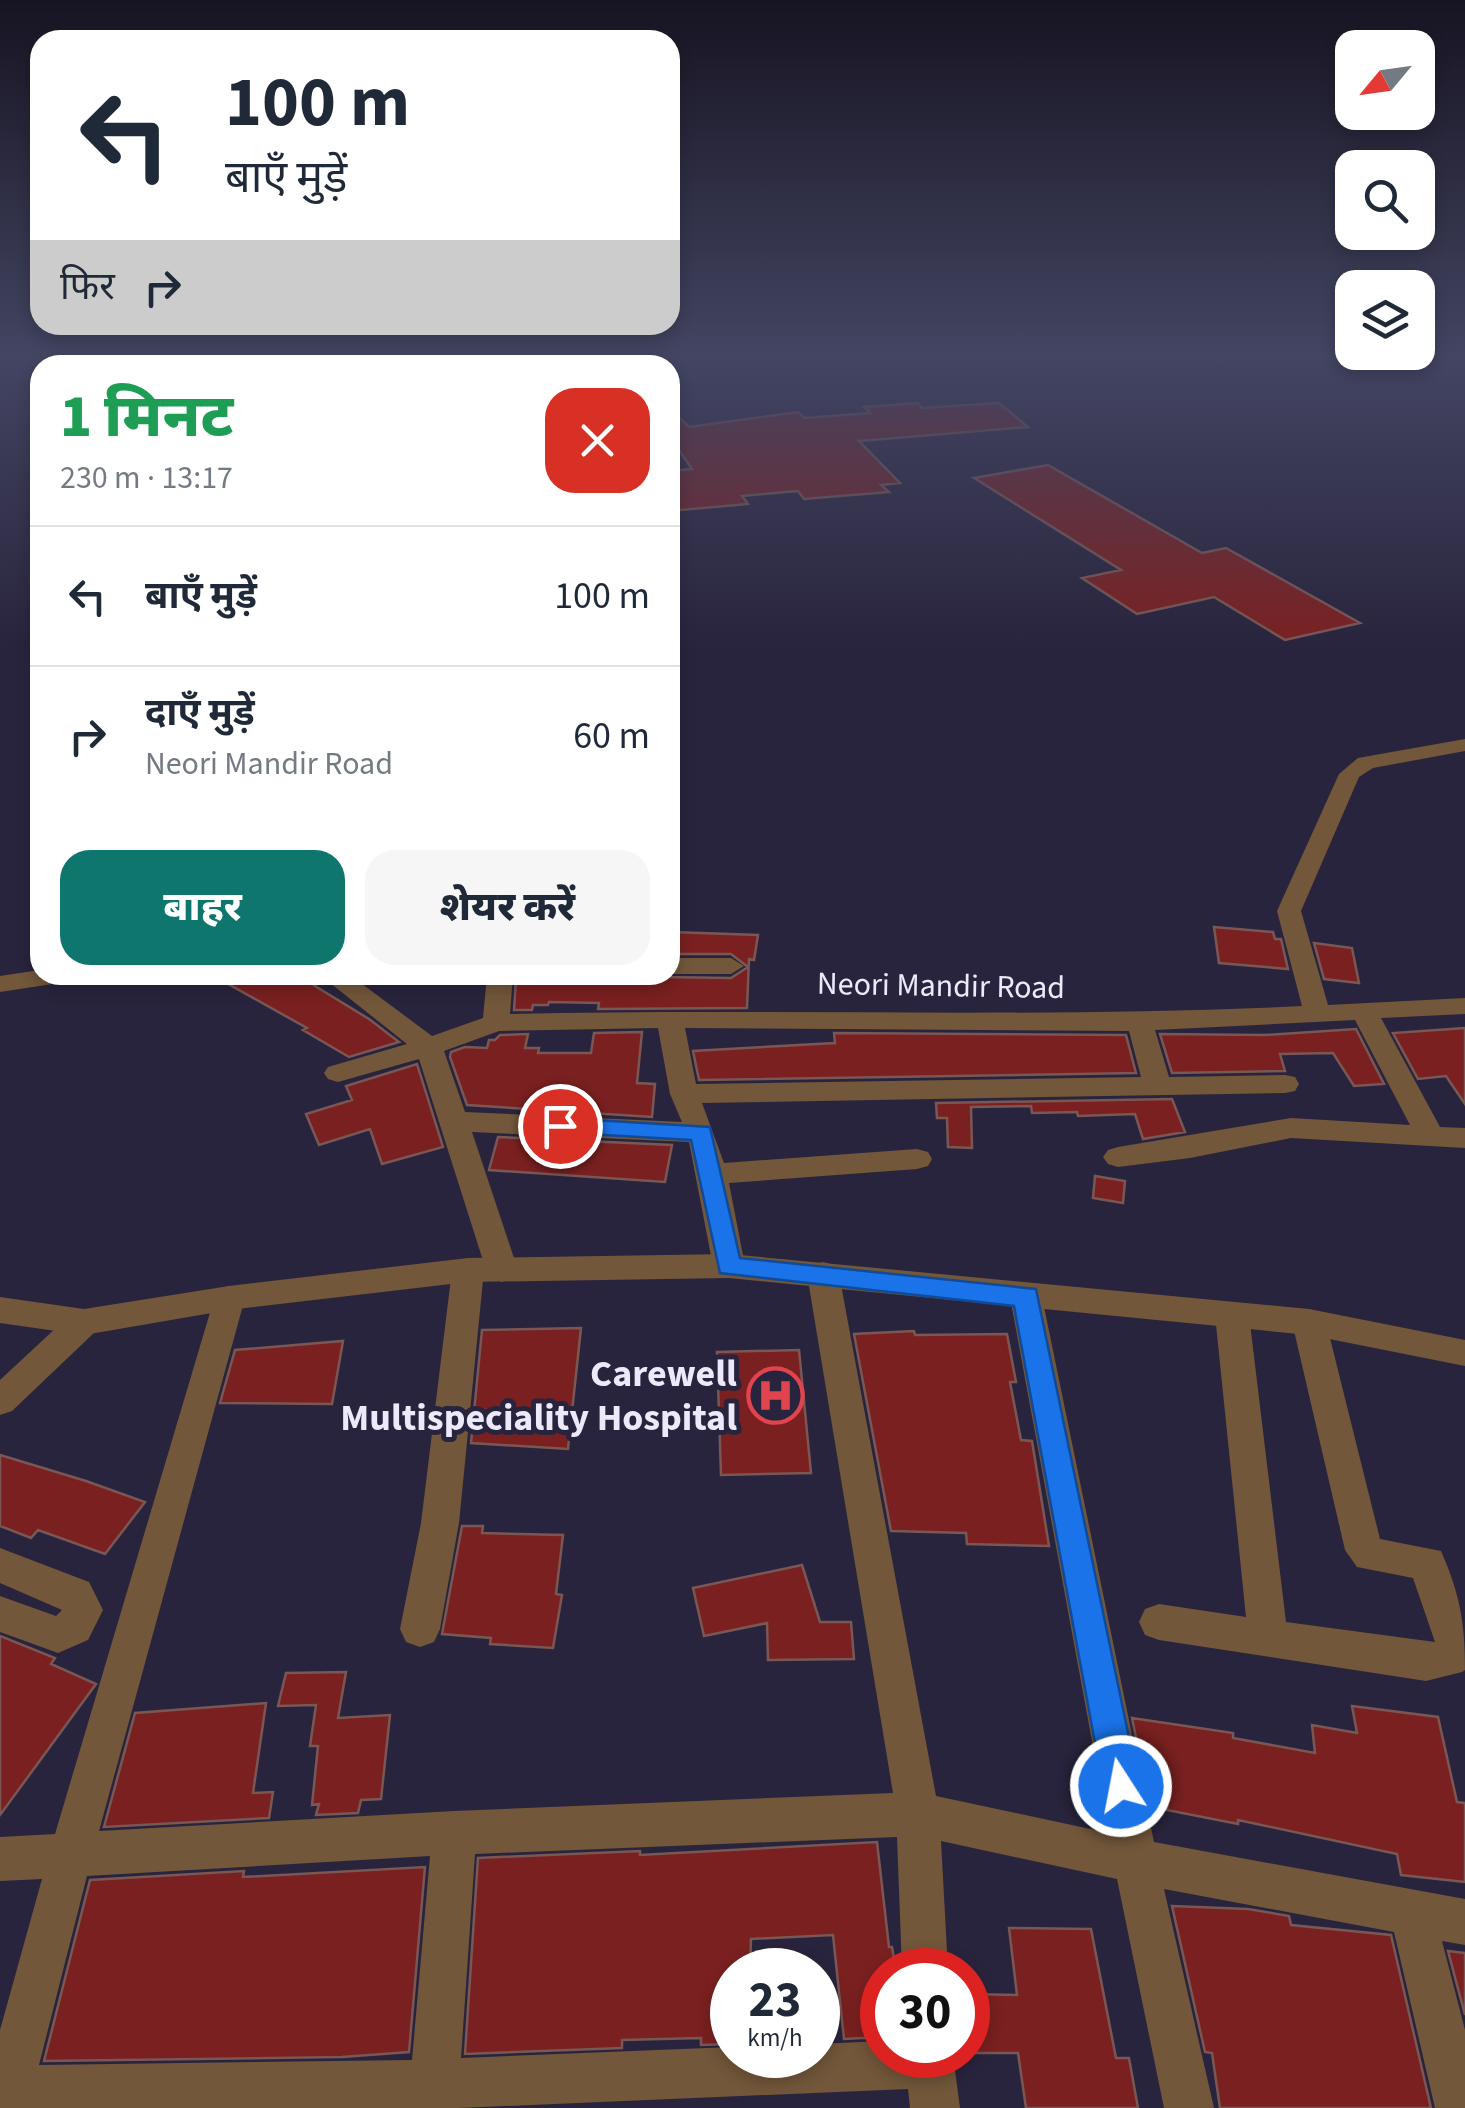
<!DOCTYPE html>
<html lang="hi">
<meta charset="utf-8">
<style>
:root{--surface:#fff;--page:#f6f6f7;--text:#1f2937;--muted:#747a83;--line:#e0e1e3;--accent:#0f766e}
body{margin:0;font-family:"Source Sans 3","Noto Sans Devanagari",sans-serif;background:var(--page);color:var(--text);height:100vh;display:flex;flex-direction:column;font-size:38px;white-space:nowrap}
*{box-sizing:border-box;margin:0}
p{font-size:32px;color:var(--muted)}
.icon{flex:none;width:55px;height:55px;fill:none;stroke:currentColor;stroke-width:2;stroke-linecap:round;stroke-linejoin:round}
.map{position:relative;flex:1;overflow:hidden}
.side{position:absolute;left:30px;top:355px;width:650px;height:630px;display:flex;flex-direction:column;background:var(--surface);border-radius:30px;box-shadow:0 5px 15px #0003}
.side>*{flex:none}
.hud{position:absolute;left:30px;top:30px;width:650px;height:305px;border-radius:30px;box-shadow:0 5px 15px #0003;background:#fff;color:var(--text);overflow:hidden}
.needle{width:65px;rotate:241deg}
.tools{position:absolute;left:1335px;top:30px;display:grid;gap:20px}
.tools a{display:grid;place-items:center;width:100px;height:100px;border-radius:20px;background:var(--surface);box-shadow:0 5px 15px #0003;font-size:50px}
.speed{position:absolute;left:710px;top:1948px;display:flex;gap:20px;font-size:50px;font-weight:700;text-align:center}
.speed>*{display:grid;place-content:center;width:130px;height:130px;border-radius:50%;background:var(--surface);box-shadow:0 5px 15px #0003;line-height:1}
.speed small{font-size:25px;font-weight:400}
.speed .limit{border:15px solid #d22;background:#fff;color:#111}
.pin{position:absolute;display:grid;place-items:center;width:85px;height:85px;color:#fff;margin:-42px;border:5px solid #fff;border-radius:50%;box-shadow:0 2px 10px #0007}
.me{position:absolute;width:110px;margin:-55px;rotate:349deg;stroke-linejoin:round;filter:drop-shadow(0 0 8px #0008)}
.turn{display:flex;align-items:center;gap:35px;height:210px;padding:0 30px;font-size:45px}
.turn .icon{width:130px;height:130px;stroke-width:2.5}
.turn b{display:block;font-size:70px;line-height:85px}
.then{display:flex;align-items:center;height:95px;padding:0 30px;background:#0003;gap:20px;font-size:38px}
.round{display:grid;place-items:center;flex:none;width:105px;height:105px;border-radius:30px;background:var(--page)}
.headline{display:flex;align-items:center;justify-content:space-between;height:170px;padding:0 30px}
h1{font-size:60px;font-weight:800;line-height:75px;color:#1e9e55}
.primary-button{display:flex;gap:20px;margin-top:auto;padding:20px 30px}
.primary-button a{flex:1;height:115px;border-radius:30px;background:var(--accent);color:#fff;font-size:40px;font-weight:800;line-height:115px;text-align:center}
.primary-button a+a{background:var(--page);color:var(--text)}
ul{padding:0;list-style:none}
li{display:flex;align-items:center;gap:30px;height:140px;padding:0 30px;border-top:2px solid var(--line)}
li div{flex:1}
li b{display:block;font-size:38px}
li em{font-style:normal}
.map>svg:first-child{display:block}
.building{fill:#7a2020;stroke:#795754;stroke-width:2.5}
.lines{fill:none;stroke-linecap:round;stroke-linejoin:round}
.minor{fill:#72573a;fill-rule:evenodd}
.tertiary{fill:#72573a;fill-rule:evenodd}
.route{fill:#1a73e8;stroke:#114b97;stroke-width:2.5}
.labels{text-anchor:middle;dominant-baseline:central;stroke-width:10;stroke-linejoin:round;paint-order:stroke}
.street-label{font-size:32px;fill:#ebe9fa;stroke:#29243d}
.near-poi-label{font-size:38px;font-weight:bold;fill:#ebe9fa;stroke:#29243d;text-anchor:end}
</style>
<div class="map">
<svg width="1465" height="2108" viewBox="0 0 1465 2108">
<rect width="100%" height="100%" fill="#29243d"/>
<path class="building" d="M 918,403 L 922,408 L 999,403 L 1028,427 L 859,441 L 900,483 L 881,485 L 889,492 L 804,499 L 798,491 L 785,492 L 742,496 L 748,504 L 670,511 L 670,471 L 692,469 L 670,437 L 670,408 L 689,427 L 798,412 L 805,418 L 871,413 L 864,407 Z
M 1048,465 L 1202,553 L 1226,548 L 1360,623 L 1285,640 L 1214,597 L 1137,614 L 1082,578 L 1121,570 L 974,478 Z
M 1214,927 L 1273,932 L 1275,939 L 1281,939 L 1288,969 L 1219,963 Z
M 671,932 L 758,935 L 754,960 L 749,959 L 747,1008 L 598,1009 L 599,1003 L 549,1002 L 548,1005 L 533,1005 L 532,1010 L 514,1010 L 516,979 L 523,975 L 731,978 L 748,967 L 731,954 L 670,954 Z
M 1314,943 L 1352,948 L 1359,983 L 1324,979 Z
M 212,975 L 297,975 L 369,1019 L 399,1042 L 349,1057 L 303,1030 L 307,1028 Z
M 1465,1028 L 1465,1104 L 1446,1076 L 1418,1079 L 1393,1033 Z
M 1356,1029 L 1384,1084 L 1354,1086 L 1333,1053 L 1280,1054 L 1285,1071 L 1172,1073 L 1160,1034 L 1265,1035 Z
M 642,1032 L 637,1083 L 655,1084 L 652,1117 L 467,1105 L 450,1057 L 451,1052 L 465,1047 L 487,1048 L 489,1040 L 495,1040 L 500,1035 L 528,1034 L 525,1048 L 539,1048 L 538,1053 L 591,1053 L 594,1033 Z
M 834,1033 L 1126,1035 L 1136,1073 L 699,1080 L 693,1051 L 835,1043 Z
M 417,1064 L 443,1147 L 382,1164 L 370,1129 L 319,1145 L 306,1114 L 352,1100 L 346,1086 Z
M 1172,1099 L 1185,1132 L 1143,1139 L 1135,1114 L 1078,1116 L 1077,1112 L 1032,1113 L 1031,1106 L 971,1107 L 972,1148 L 948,1147 L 947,1118 L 937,1118 L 936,1103 Z
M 498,1137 L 672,1145 L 665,1182 L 489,1170 Z
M 1095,1176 L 1125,1181 L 1123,1203 L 1093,1198 Z
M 581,1328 L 568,1449 L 471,1443 L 482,1330 Z
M 914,1331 L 915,1335 L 1007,1334 L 1016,1382 L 1010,1382 L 1021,1440 L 1032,1441 L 1049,1546 L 967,1544 L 966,1533 L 891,1531 L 854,1334 Z
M 343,1341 L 332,1404 L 220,1403 L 235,1350 Z
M 799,1350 L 811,1473 L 721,1475 L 717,1352 Z
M 0,1455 L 86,1481 L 145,1502 L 105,1554 L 38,1530 L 31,1538 L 0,1526 Z
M 462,1526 L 483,1526 L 482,1533 L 563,1535 L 556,1594 L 562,1595 L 553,1648 L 490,1644 L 491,1638 L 442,1634 Z
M 802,1565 L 820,1622 L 851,1622 L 854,1659 L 768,1660 L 767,1623 L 704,1636 L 693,1588 Z
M 0,1636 L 55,1658 L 51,1664 L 96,1684 L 0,1815 Z
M 346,1672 L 338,1718 L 390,1715 L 381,1799 L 361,1800 L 358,1813 L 316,1815 L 319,1804 L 312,1805 L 318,1746 L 310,1746 L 316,1705 L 278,1706 L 286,1673 Z
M 266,1703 L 253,1793 L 273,1792 L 269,1818 L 104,1827 L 135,1713 Z
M 1352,1706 L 1438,1717 L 1457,1802 L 1465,1803 L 1465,1882 L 1401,1875 L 1397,1854 L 1238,1820 L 1238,1824 L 1167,1810 L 1167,1804 L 1149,1800 L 1132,1718 L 1233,1733 L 1233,1738 L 1315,1753 L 1312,1725 L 1357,1733 Z
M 877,1842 L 889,1947 L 892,1947 L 896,1970 L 882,1970 L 882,2037 L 844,2039 L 833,1935 L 751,1939 L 750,1970 L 732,1970 L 732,2044 L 701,2045 L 701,2038 L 622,2040 L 622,2048 L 465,2054 L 478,1858 L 640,1851 L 640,1855 Z
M 425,1867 L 409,2052 L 342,2057 L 44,2061 L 90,1880 L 244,1871 L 243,1877 Z
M 1172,1906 L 1248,1909 L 1289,1916 L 1291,1925 L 1391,1935 L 1431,2108 L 1220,2108 L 1212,2053 L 1205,2052 Z
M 1009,1928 L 1091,1929 L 1116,2058 L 1129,2058 L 1138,2108 L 1026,2108 L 1018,2053 L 968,2053 L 968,1994 L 1017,1995 Z
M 1448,1951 L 1465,1953 L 1465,2015 Z"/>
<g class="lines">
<path class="minor" d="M 1191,354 L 1252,354 L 1222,362 Z
M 1465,739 L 1465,751 L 1373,768 L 1359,777 L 1301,911 L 1328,1005 L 1465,998 L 1465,1014 L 1381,1018 L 1440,1127 L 1465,1128 L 1465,1148 L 1291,1138 L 1190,1158 L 1118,1167 L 1108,1164 L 1103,1157 L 1108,1150 L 1118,1147 L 1291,1118 L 1410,1125 L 1355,1020 L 1155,1030 L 1169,1077 L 1285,1075 L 1295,1077 L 1299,1084 L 1295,1091 L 1285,1093 L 702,1103 L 724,1163 L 917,1149 L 928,1152 L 932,1159 L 928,1166 L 917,1169 L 729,1183 L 745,1266 L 740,1274 L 729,1278 L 718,1274 L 713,1266 L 689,1142 L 472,1132 L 518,1270 L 513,1278 L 502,1282 L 491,1278 L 486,1270 L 419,1059 L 338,1082 L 328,1079 L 324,1073 L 328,1067 L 407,1044 L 320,975 L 350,975 L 432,1036 L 483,1018 L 487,975 L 513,975 L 510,1014 C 774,1008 1038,1019 1302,1006 L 1277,911 L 1339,774 L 1358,758 ZM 658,1028 L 670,1094 L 682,1122 L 465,1112 L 444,1051 L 499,1031 ZM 685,1028 L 1129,1031 L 1141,1077 L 696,1084 Z
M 670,958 L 731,958 L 744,966 L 731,974 L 670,974 Z
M 40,970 L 40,975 L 72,975 L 59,983 L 0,992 L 0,976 Z
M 468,1258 L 479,1262 L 484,1270 L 459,1523 L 440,1629 L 434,1642 L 420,1647 L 406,1642 L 400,1629 L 421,1523 L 452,1270 L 457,1262 Z
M 823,1262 L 834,1265 L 839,1274 L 936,1796 L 1109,1833 L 1010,1297 L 1014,1288 L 1026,1285 L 1038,1288 L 1042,1297 L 1154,1842 L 1465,1899 L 1465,1945 L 1442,1941 L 1465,2030 L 1465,2108 L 1435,2108 L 1394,1932 L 1164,1889 L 1214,2108 L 1164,2108 L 1117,1879 L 941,1841 L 948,1970 L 902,1970 L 897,1837 L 475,1854 L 461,2058 L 732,2047 L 732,2055 L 818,2055 L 818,2044 L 882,2041 L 882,2055 L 953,2055 L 960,2108 L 910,2108 L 908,2089 L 458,2108 L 0,2108 L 0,2030 L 42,1879 L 0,1881 L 0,1837 L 55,1834 L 217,1289 L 229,1286 L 241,1289 L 245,1298 L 99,1831 L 454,1811 L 893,1793 L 807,1274 L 812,1265 ZM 430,1856 L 412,2060 L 39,2065 L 87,1876 Z
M 1232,1302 L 1244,1306 L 1249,1315 L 1286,1622 L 1435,1642 L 1413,1578 L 1357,1567 L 1345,1550 L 1292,1322 L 1297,1313 L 1309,1309 L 1321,1313 L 1326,1322 L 1380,1539 L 1441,1551 C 1460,1594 1465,1623 1465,1670 L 1462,1672 L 1426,1681 L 1159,1640 L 1145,1635 L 1139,1622 L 1145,1609 L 1159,1604 L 1246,1617 L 1215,1315 L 1220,1306 Z
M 84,1309 L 96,1313 L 101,1322 L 96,1331 L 12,1411 L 0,1415 L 0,1380 L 72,1313 Z
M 0,1548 L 89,1582 L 103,1610 L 88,1640 L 58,1653 L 0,1632 L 0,1596 L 56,1616 L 62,1610 L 0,1583 Z"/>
<path class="tertiary" d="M 729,1254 L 1309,1309 L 1465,1340 L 1465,1366 L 1309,1335 L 729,1278 L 468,1282 L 229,1310 L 84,1335 L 0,1323 L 0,1297 L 84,1309 L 229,1286 L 468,1258 Z"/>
</g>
<linearGradient id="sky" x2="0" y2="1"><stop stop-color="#171422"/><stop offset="0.55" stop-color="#434562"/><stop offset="1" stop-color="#434562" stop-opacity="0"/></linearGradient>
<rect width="1465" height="649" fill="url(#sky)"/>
<path class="route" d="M 560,1118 L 710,1127 L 740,1258 L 1036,1289 L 1139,1786 L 1134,1798 L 1121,1803 L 1109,1798 L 1103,1786 L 1014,1306 L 720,1273 L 691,1140 L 552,1132 L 548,1126 Z"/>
<defs>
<symbol id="hospital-ring" viewBox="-11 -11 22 22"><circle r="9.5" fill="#29243d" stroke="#e0444e" stroke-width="1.5"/><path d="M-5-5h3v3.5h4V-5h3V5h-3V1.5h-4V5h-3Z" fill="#e0444e"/></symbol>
</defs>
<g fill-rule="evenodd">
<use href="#hospital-ring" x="744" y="1364" width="63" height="63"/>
</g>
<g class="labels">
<g class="street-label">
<text transform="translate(941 986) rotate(1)">Neori Mandir Road</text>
</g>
<g class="near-poi-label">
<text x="737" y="1374">Carewell<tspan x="737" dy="44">Multispeciality Hospital</tspan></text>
</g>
</g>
</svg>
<div class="tools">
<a><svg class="needle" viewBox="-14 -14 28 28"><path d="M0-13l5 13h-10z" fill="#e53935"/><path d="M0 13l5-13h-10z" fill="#747a83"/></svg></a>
<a><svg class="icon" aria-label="search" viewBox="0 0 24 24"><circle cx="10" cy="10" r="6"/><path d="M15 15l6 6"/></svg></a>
<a><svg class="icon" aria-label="layers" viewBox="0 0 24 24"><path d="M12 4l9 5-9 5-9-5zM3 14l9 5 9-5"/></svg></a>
</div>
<div class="speed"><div>23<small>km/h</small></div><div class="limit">30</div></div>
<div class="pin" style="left:560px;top:1126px;background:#d93025"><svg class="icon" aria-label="arrive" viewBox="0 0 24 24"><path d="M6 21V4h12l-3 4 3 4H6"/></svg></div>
<svg class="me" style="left:1121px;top:1786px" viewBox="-20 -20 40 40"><circle r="17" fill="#1a73e8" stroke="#fff" stroke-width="3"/><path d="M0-11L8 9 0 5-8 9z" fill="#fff"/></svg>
<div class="hud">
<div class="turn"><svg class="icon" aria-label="left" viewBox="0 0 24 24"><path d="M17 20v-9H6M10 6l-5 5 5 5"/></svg><div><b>100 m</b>बाएँ मुड़ें</div></div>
<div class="then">फिर<svg class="icon" aria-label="right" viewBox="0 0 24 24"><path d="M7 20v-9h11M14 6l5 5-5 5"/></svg></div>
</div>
<section class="side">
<div class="headline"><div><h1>1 मिनट</h1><p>230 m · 13:17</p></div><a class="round" style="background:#d93025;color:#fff"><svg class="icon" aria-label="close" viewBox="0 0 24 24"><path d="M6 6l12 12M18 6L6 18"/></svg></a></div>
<ul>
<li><svg class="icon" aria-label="left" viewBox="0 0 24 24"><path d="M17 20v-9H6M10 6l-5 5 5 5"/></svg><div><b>बाएँ मुड़ें</b></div><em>100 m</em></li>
<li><svg class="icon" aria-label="right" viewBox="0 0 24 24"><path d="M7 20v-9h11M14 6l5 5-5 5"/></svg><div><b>दाएँ मुड़ें</b><p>Neori Mandir Road</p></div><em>60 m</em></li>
</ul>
<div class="primary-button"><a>बाहर</a><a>शेयर करें</a></div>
</section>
</div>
